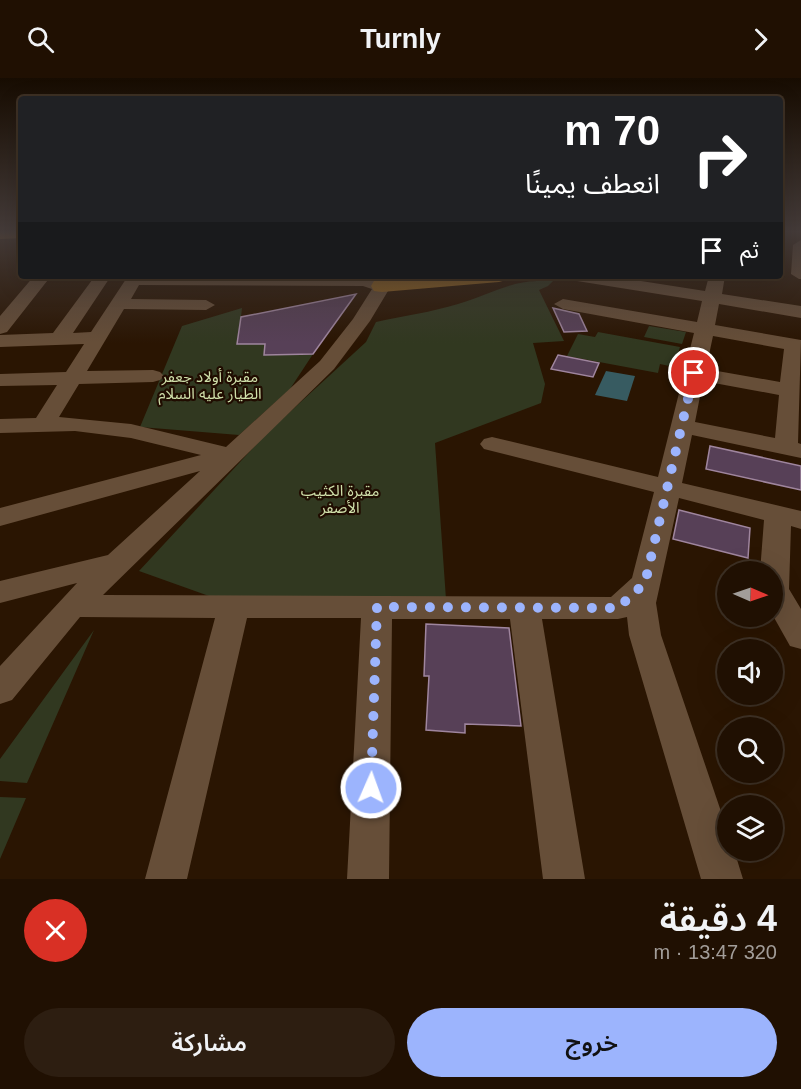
<!DOCTYPE html>
<html lang="ar">
<meta charset="utf-8">
<style>
:root{--surface:#201002;--page:#2d1e11;--text:#f1f3f6;--muted:#a29d99;--line:#3d3024;--accent:#9cb4fd}
body{margin:0;font-family:Arial,"Noto Sans Arabic",sans-serif;background:var(--page);color:var(--text);direction:rtl;height:100vh;display:flex;flex-direction:column;font-size:22px;white-space:nowrap}
*{box-sizing:border-box;margin:0}
p{font-size:20px;color:var(--muted)}
.icon{flex:none;width:33px;height:33px;fill:none;stroke:currentColor;stroke-width:2;stroke-linecap:round;stroke-linejoin:round}
.map{position:relative;height:801px;overflow:hidden;direction:ltr}
.details{display:flex;flex-direction:column;background:var(--surface);flex:1}
.details>*{flex:none}
.banner{position:absolute;left:18px;top:18px;width:765px;height:183px;border-radius:6px;box-shadow:0 6px 24px #0002,0 0 0 2px var(--line);direction:rtl;background:#202124;color:#fff;overflow:hidden}
.needle{width:39px;rotate:92deg}
.controls{position:absolute;left:717px;top:483px;display:grid;gap:12px}
.controls a{display:grid;place-items:center;width:66px;height:66px;border-radius:50%;background:var(--surface);box-shadow:0 6px 24px #0002,0 0 0 2px var(--line);font-size:30px}
.pin{position:absolute;display:grid;place-items:center;width:51px;height:51px;color:#fff;margin:-26px;border:3px solid #fff;border-radius:50%;box-shadow:0 2px 6px #0007}
.me{position:absolute;width:66px;margin:-33px;rotate:2deg;stroke-linejoin:round;filter:drop-shadow(0 0 4px #0008)}
.turn{display:flex;align-items:center;gap:21px;height:126px;padding:0 24px;font-size:27px}
.turn .icon{width:78px;height:78px;stroke-width:2.5}
.turn b{display:block;font-size:42px;line-height:51px}
.then{display:flex;align-items:center;height:57px;padding:0 24px;background:#0003;gap:12px;font-size:22px}
.round{display:grid;place-items:center;flex:none;width:63px;height:63px;border-radius:32px;background:var(--page)}
.summary{display:flex;align-items:center;justify-content:space-between;height:102px;padding:0 24px}
h1{font-size:36px;font-weight:600;line-height:45px}
.action{display:flex;gap:12px;margin-top:auto;padding:12px 24px}
.action a{flex:1;height:69px;border-radius:36px;background:var(--accent);color:#111;font-size:24px;font-weight:600;line-height:69px;text-align:center}
.action a+a{background:var(--page);color:var(--text)}
header{display:flex;justify-content:space-between;align-items:center;height:78px;padding:0 24px;background:var(--surface);font-size:27px;font-weight:600}
.map>svg:first-child{display:block}
.green{fill:#313820}
.water{fill:#375b61}
.building{fill:#574057;stroke:#9f859e;stroke-width:1.5}
.lines{fill:none;stroke-linecap:round;stroke-linejoin:round}
.minor{fill:#664e38;fill-rule:evenodd}
.major{fill:#926420;fill-rule:evenodd}
.route{stroke:#9cb4fd;stroke-width:10;stroke-dasharray:0 18}
.labels{text-anchor:middle;dominant-baseline:central;stroke-width:4.5;stroke-linejoin:round;paint-order:stroke}
.park-label{font-size:15px;fill:#d0e0aa;stroke:#200c00}
</style>
<header><svg class="icon" aria-label="forward" viewBox="0 0 24 24"><path d="M9 5l7 7-7 7"/></svg>Turnly<svg class="icon" aria-label="search" viewBox="0 0 24 24"><circle cx="10" cy="10" r="6"/><path d="M15 15l6 6"/></svg></header>
<div class="map">
<svg width="801" height="801" viewBox="0 0 801 801">
<rect width="100%" height="100%" fill="#2a1502"/>
<path class="green" d="M 553,203 L 548,208 L 539,212 L 564,263 L 533,265 L 545,306 L 541,325 L 435,365 L 446,521 L 209,518 L 139,493 L 267,355 L 366,264 L 376,244 C 403,238 432,234 458,226 C 496,215 509,201 553,203 Z
M 242,230 L 238,266 L 265,266 L 264,277 L 313,276 L 290,311 L 239,357 L 140,349 L 182,248 Z
M 649,248 L 686,254 L 682,266 L 644,259 Z
M 598,254 L 680,269 L 674,289 L 660,286 L 658,295 L 567,278 L 578,256 L 595,259 Z
M 94,552 L 27,705 L 0,703 L 0,681 Z
M 0,719 L 26,720 L 0,781 Z"/>
<path class="water" d="M 606,293 L 635,298 L 627,323 L 595,317 Z"/>
<path class="building" d="M 356,216 L 313,276 L 264,277 L 265,266 L 237,266 L 241,239 Z
M 553,230 L 579,236 L 587,253 L 564,254 Z
M 558,277 L 599,285 L 593,299 L 551,291 Z
M 710,368 L 801,388 L 801,412 L 706,391 Z
M 679,432 L 750,450 L 748,480 L 673,461 Z
M 426,546 L 509,550 L 521,648 L 465,646 L 465,655 L 426,652 L 429,598 L 424,598 Z"/>
<g class="lines">
<path class="minor" d="M 801,162 L 801,201 L 799,201 L 791,196 L 793,167 Z
M 34,198 L 51,198 L 7,254 L 0,256 L 0,238 Z
M 95,198 L 111,198 L 73,255 L 91,254 L 128,198 L 364,198 L 388,204 L 391,208 L 370,243 L 334,291 L 103,517 L 611,519 L 632,500 L 654,414 L 484,371 L 480,366 L 484,361 L 492,359 L 658,399 L 694,255 L 563,231 L 554,226 L 563,221 L 697,244 L 702,223 L 577,203 L 569,198 L 609,198 L 705,213 L 709,198 L 725,198 L 722,216 L 801,228 L 801,240 L 719,226 L 715,247 L 801,262 L 798,365 L 801,366 L 801,380 L 692,357 L 682,405 L 801,433 L 801,451 L 791,448 L 789,511 L 801,531 L 801,571 L 790,568 L 772,536 L 772,494 L 760,494 L 764,442 L 679,420 L 656,525 L 661,557 L 728,754 L 728,772 L 734,772 L 743,801 L 701,801 L 629,557 L 627,539 L 618,541 L 542,541 L 585,801 L 543,801 L 510,541 L 392,541 L 389,801 L 347,801 L 361,540 L 247,540 L 187,801 L 145,801 L 215,540 L 80,539 L 12,622 L 0,626 L 0,588 L 77,505 L 0,525 L 0,503 L 108,477 L 200,393 L 0,448 L 0,430 L 201,377 L 131,360 L 75,353 L 0,355 L 0,341 L 36,340 L 57,307 L 0,308 L 0,296 L 66,294 L 84,266 L 0,269 L 0,257 L 53,255 ZM 139,207 L 363,208 L 372,211 L 353,241 L 320,283 L 226,369 L 131,346 L 59,339 L 79,306 L 153,304 L 160,302 L 164,298 L 160,294 L 153,292 L 87,293 L 124,231 L 206,232 L 215,227 L 206,222 L 131,221 ZM 713,258 L 784,271 L 780,304 L 706,291 ZM 703,303 L 779,317 L 775,360 L 695,344 Z"/>
<path class="major" d="M 0,153 L 21,153 L 21,160 L 0,161 Z
M 425,198 L 509,198 L 506,202 L 499,204 L 382,214 L 374,213 L 371,208 L 374,203 Z"/>
</g>
<linearGradient id="sky" x2="0" y2="1"><stop stop-color="#170c01"/><stop offset="0.58" stop-color="#443b39"/><stop offset="1" stop-color="#443b39" stop-opacity="0"/></linearGradient>
<rect width="801" height="265" fill="url(#sky)"/>
<g class="lines">
<path class="route" d="M 371,710 L 377,529 L 618,530 L 645,505 L 694,295"/>
</g>
<g class="labels">
<g class="park-label">
<text x="210" y="298">مقبرة أولاد جعفر<tspan x="210" dy="17">الطيار عليه السلام</tspan></text>
<text x="340" y="412">مقبرة الكثيب<tspan x="340" dy="17">الأصفر</tspan></text>
</g>
</g>
</svg>
<div class="controls">
<a><svg class="needle" viewBox="-14 -14 28 28"><path d="M0-13l5 13h-10z" fill="#e53935"/><path d="M0 13l5-13h-10z" fill="#a29d99"/></svg></a>
<a><svg class="icon" aria-label="sound" viewBox="0 0 24 24"><path d="M4 9h4l5-4v14l-5-4H4zM17 9q2 3 0 6"/></svg></a>
<a><svg class="icon" aria-label="search" viewBox="0 0 24 24"><circle cx="10" cy="10" r="6"/><path d="M15 15l6 6"/></svg></a>
<a><svg class="icon" aria-label="layers" viewBox="0 0 24 24"><path d="M12 4l9 5-9 5-9-5zM3 14l9 5 9-5"/></svg></a>
</div>
<div class="pin" style="left:694px;top:295px;background:#d93025"><svg class="icon" aria-label="arrive" viewBox="0 0 24 24"><path d="M6 21V4h12l-3 4 3 4H6"/></svg></div>
<svg class="me" style="left:371px;top:710px" viewBox="-20 -20 40 40"><circle r="17" fill="#9cb4fd" stroke="#fff" stroke-width="3"/><path d="M0-11L8 9 0 5-8 9z" fill="#fff"/></svg>
<div class="banner">
<div class="turn"><svg class="icon" aria-label="right" viewBox="0 0 24 24"><path d="M7 20v-9h11M14 6l5 5-5 5"/></svg><div><b>70 m</b>انعطف يمينًا</div></div>
<div class="then">ثم<svg class="icon" aria-label="arrive" viewBox="0 0 24 24"><path d="M6 21V4h12l-3 4 3 4H6"/></svg></div>
</div>
</div>
<section class="details">
<div class="summary"><div><h1>4 دقيقة</h1><p>320 m · 13:47</p></div><a class="round" style="background:#d93025;color:#fff"><svg class="icon" aria-label="close" viewBox="0 0 24 24"><path d="M6 6l12 12M18 6L6 18"/></svg></a></div>
<div class="action"><a>خروج</a><a>مشاركة</a></div>
</section>
